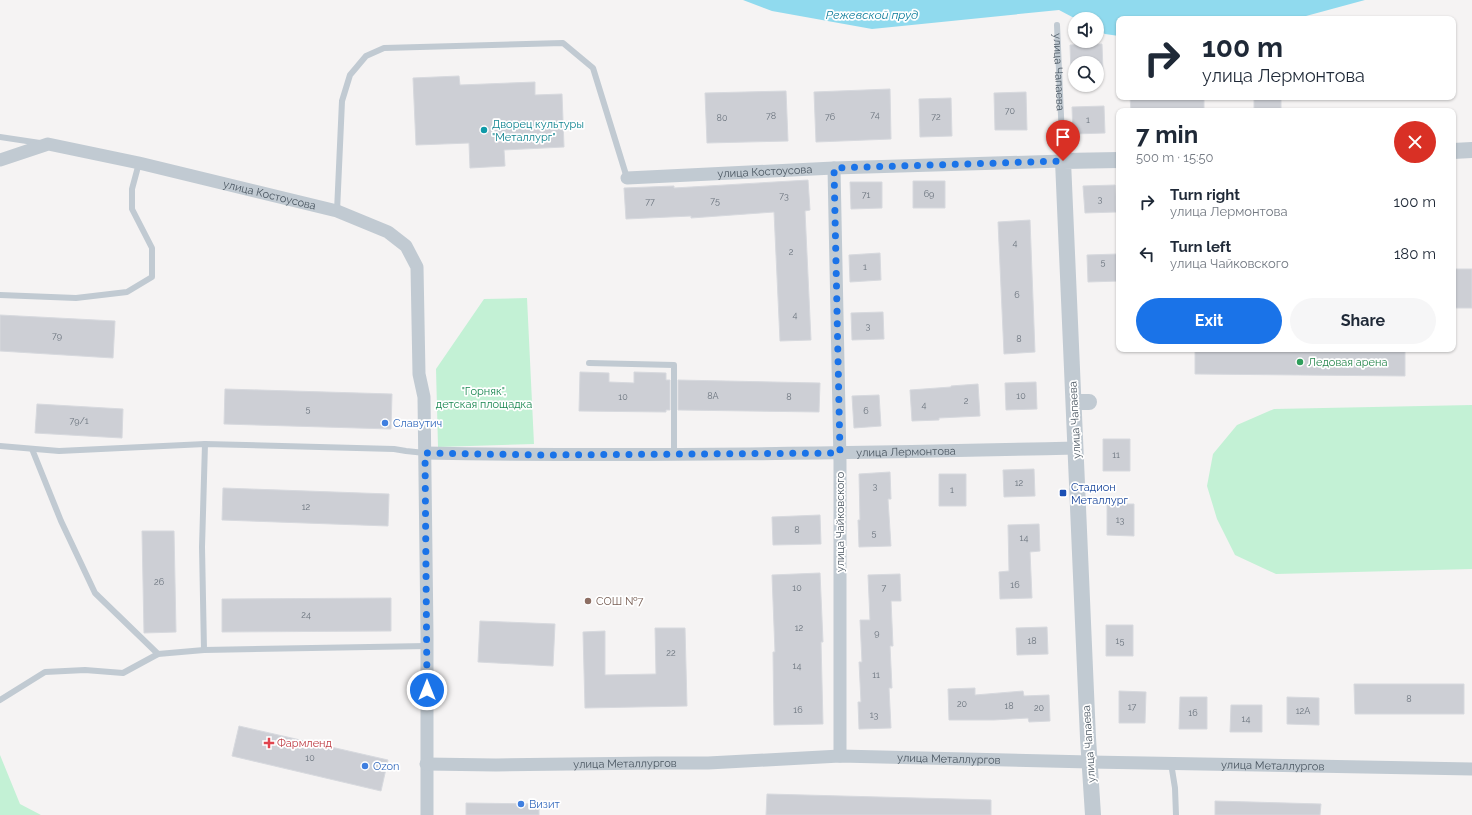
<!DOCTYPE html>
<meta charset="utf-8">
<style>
:root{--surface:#fff;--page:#f6f6f7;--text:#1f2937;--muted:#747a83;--accent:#1a73e8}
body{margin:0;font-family:Raleway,sans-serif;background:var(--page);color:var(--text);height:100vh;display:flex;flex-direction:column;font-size:15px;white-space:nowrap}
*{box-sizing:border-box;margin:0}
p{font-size:13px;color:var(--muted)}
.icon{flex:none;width:22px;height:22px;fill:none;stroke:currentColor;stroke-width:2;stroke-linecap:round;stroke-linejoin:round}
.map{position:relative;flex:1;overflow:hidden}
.drawer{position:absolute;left:1116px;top:108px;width:340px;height:244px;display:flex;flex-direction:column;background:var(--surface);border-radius:8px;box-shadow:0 1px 3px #0004}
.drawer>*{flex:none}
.hud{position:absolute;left:1116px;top:16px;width:340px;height:84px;border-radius:8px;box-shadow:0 1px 3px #0004;background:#fff;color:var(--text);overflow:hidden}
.buttons{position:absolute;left:1068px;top:12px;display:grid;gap:8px}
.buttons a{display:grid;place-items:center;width:36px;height:36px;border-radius:50%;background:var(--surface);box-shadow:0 1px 3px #0004;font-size:20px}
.pin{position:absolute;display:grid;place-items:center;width:34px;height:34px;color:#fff;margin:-41px -17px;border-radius:50% 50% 50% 0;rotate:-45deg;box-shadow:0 0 4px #0007}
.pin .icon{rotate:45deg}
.me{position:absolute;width:44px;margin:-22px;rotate:0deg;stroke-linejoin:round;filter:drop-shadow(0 0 3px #0008)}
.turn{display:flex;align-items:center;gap:14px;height:84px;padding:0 20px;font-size:18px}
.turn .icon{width:52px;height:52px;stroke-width:2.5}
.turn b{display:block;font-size:28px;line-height:34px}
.round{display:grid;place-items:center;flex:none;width:42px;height:42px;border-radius:21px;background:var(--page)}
.head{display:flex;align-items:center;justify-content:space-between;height:68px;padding:0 20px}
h1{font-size:24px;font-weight:700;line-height:30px}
.action{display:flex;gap:8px;margin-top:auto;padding:8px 20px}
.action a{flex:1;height:46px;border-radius:24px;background:var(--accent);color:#fff;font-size:16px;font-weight:700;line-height:46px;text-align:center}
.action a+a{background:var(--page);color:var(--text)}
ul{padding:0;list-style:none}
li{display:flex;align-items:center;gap:12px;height:52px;padding:0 20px}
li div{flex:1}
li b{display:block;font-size:15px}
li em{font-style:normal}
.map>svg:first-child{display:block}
.green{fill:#c3f1d5}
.water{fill:#90daee}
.building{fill:#cdcfd5;stroke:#d7d9de}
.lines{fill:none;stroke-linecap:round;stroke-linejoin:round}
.service{stroke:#c1cad2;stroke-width:6}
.minor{stroke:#c1cad2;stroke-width:13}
.tertiary{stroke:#c1cad2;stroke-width:16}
.route{stroke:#1a73e8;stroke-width:7;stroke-dasharray:0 12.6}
.culture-dot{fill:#0f9aa8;stroke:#fff;stroke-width:1.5}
.leisure-dot{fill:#2e9e5b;stroke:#fff;stroke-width:1.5}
.shop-dot{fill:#3f7fe0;stroke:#fff;stroke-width:1.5}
.transit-dot{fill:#1a4fb4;stroke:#fff;stroke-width:1.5}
.education-dot{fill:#8d6e63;stroke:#fff;stroke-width:1.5}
.health-dot{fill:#e0444e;stroke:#fff;stroke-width:1.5}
.labels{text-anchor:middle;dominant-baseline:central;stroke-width:3.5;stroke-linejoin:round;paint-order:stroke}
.number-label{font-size:9px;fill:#6b747e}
.street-label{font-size:11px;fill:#4a5661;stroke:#fff}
.culture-label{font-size:11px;fill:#0d838f;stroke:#fff;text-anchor:start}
.leisure-label{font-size:11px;fill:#27864d;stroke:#fff;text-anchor:start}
.park-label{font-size:11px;fill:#17864f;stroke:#fff}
.shop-label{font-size:11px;fill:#366cbe;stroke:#fff;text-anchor:start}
.transit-label{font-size:11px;fill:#164399;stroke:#fff;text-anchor:start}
.education-label{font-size:11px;fill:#785e54;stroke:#fff;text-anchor:start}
.health-label{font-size:11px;fill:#be3a42;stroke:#fff;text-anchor:start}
.water-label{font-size:12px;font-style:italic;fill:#0c7c9b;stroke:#fff}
</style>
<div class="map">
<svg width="1472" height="815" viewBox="0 0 1472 815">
<rect width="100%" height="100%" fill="#f5f3f3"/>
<path class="green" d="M 527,298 L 534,444 L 438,447 L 436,369 L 484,299 Z
M 1472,405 L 1472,569 L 1276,574 L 1235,555 L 1217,519 L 1207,486 L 1213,454 L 1237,425 L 1274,409 Z
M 0,755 L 20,804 L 41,815 L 0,815 Z"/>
<path class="water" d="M 743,0 L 1365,0 L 1295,19 L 1119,19 L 1119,36 L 1105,34 L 1097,30 L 1097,19 L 1076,19 L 1059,10 L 872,29 L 772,11 Z"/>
<path class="building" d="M 1102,44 L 1103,71 L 1097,71 L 1097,63 L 1075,63 L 1075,72 L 1071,72 L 1070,45 Z
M 459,76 L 460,85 L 535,82 L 535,95 L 562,94 L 564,147 L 504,150 L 505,166 L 470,168 L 469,143 L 416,145 L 413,78 Z
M 890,89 L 891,139 L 816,142 L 814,92 Z
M 786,91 L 788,141 L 707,143 L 705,93 Z
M 1026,92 L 1027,130 L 995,130 L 994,93 Z
M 1130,97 L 1204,97 L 1204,111 L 1131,111 Z
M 1254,97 L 1281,97 L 1281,111 L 1254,111 Z
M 951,98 L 952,136 L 920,137 L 919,99 Z
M 1104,106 L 1105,133 L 1073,134 L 1072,107 Z
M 808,180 L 810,210 L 805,211 L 811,340 L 780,341 L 774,212 L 691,218 L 691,216 L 626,219 L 624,188 L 674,186 L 674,188 Z
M 913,181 L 945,181 L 945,208 L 913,208 Z
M 850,182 L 882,182 L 882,208 L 851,209 Z
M 1115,185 L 1116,212 L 1085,213 L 1083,186 Z
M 1030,220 L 1035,352 L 1004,354 L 998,222 Z
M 880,253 L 881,280 L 850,282 L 849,255 Z
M 1118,254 L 1119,281 L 1088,282 L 1087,255 Z
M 1453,269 L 1472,269 L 1472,308 L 1453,308 Z
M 883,312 L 884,339 L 852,340 L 851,313 Z
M 0,315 L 115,321 L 113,358 L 0,351 Z
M 1195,349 L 1405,349 L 1405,376 L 1195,374 Z
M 580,372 L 609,373 L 609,382 L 634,383 L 634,372 L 666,373 L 666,380 L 670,380 L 670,410 L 666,410 L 666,412 L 579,411 Z
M 678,380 L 820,383 L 819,412 L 678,410 Z
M 1036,382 L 1037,409 L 1006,410 L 1005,383 Z
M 978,384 L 980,416 L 939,418 L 939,420 L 912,421 L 910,390 L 951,387 L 951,386 Z
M 225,389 L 392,394 L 391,429 L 224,424 Z
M 879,395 L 881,426 L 854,428 L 852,396 Z
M 37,404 L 123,409 L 122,438 L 35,433 Z
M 1103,439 L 1130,439 L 1130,471 L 1103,471 Z
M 1034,469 L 1035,496 L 1004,497 L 1003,470 Z
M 890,472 L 891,499 L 888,499 L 891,546 L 859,547 L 858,520 L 860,520 L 859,474 Z
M 939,474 L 966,474 L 966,506 L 939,506 Z
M 223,488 L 389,494 L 388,526 L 222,520 Z
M 1107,504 L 1134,504 L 1134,536 L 1107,535 Z
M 820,515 L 821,544 L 773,545 L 772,517 Z
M 1039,524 L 1040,551 L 1030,552 L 1032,598 L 1000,599 L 999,572 L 1009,571 L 1008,525 Z
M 142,531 L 174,531 L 176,632 L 144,633 Z
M 820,573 L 823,642 L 821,642 L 823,724 L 774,725 L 773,652 L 775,652 L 772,575 Z
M 900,574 L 901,601 L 891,601 L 893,646 L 890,646 L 892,688 L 889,688 L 891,728 L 859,729 L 858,702 L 861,702 L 859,662 L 862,662 L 860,620 L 870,620 L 868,575 Z
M 391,598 L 391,631 L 222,632 L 222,599 Z
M 480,621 L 555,624 L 553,666 L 478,662 Z
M 1106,625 L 1133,625 L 1133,656 L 1106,656 Z
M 1047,627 L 1048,654 L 1017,655 L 1016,628 Z
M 655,628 L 685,628 L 687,706 L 585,708 L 583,632 L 605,631 L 605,675 L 656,674 Z
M 1354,684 L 1464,684 L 1464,714 L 1355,714 Z
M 975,688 L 975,695 L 1023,691 L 1024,696 L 1049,695 L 1050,721 L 1029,722 L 1028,718 L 994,720 L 949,720 L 948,689 Z
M 1119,691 L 1146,692 L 1145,723 L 1119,723 Z
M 1180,697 L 1207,697 L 1207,729 L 1179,729 Z
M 1287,697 L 1319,698 L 1319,725 L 1287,724 Z
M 1231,705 L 1262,705 L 1262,732 L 1230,732 Z
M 239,726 L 388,760 L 381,791 L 232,756 Z
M 767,794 L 991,800 L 991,815 L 766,815 Z
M 1215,801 L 1321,804 L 1320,815 L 1215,815 Z
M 466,803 L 539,804 L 539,815 L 466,815 Z"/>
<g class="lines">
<g class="service">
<path id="s1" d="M 1057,25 L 1063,161"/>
<path d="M 0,137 L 40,143"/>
<path d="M 337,211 L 342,101 L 350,75 L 366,56 L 384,48 L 563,43 L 593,68 L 627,178"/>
<path d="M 0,295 L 76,298 L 127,292 L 152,277 L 152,248 L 132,209 L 132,189 L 139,163"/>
<path d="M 589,363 L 674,365 L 674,454"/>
<path d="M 0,446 L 59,451 L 205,444 L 394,449 L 406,451 L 425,453"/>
<path d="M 32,449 L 61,521 L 95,593 L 158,654"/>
<path d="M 204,650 L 202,547 L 205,444"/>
<path d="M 0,700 L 45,672 L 85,670 L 123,673 L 158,654 L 204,650 L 427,646"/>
<path d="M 1171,763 L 1175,788 L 1176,815"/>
</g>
<g class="minor">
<path id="s2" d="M 0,160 L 48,144 L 139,163 L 337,211 L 388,232 L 406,246 L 417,267 L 419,374 L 424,397 L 427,635 L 427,815"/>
<path d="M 834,168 L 840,462 L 840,756"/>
<path id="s3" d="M 627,178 L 834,168 L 1063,161"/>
<path id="s4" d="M 425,453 C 642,457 859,453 1076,448"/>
<path id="s5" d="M 426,764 L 496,765 L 655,763 L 708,763 L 840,756 L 1090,762 L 1472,769"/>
</g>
<path class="tertiary" d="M 1453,151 L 1472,150
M 1074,402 L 1089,402
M 1093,815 L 1088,738 L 1063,161 L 1119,160"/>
</g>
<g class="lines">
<path class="route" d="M 427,690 L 425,453 L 541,455 L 840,453 L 834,168 L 1063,161"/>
</g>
<circle class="culture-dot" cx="484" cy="130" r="4"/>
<circle class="leisure-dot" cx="1300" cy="362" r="4"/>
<g class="shop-dot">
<circle cx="385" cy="423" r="4"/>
<circle cx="365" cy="766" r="4"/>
<circle cx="521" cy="804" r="4"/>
</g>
<rect class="transit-dot" x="1059" y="489" width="8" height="8" rx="2"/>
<circle class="education-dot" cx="588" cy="601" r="4"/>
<path class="health-dot" d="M267 737h4v4h4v4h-4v4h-4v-4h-4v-4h4z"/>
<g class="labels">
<g class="number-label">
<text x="1010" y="111">70</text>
<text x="875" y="115">74</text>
<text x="771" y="116">78</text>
<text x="830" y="117">76</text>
<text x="936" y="117">72</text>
<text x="722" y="118">80</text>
<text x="1088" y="120">1</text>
<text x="929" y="194">69</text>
<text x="866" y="195">71</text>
<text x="784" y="196">73</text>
<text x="1100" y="199">3</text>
<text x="715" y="201">75</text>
<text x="650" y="202">77</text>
<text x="1015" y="243">4</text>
<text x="791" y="252">2</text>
<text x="1103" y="262">5</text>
<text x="865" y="267">1</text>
<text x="1017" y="295">6</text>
<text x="795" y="315">4</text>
<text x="868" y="326">3</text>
<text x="57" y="336">79</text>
<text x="1019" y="339">8</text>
<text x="713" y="396">8А</text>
<text x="1021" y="396">10</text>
<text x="623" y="397">10</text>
<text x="789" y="397">8</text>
<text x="966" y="401">2</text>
<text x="924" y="405">4</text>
<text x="308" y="409">5</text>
<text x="866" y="411">6</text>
<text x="79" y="421">79/1</text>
<text x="1116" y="455">11</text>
<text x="1019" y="483">12</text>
<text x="875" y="486">3</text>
<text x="952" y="490">1</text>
<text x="306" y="507">12</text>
<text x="1120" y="520">13</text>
<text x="797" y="530">8</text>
<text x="874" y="533">5</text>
<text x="1024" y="538">14</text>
<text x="159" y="582">26</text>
<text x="1015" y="585">16</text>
<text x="797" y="588">10</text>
<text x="884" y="588">7</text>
<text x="306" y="615">24</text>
<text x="799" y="628">12</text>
<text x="877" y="633">9</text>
<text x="1032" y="641">18</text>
<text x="1120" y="641">15</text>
<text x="671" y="653">22</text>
<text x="797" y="666">14</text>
<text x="876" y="675">11</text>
<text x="1409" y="699">8</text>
<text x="962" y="704">20</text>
<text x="1009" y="706">18</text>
<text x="1132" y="707">17</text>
<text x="1039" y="708">20</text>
<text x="798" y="710">16</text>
<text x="1303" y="711">12А</text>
<text x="1193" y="713">16</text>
<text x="874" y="715">13</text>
<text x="1246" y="719">14</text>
<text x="310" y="758">10</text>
</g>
<g class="street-label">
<text stroke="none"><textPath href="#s1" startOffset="47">улица Чапаева</textPath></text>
<text stroke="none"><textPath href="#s3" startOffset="138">улица Костоусова</textPath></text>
<text stroke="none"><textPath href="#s2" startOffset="278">улица Костоусова</textPath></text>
<text transform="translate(1075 420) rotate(-93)">улица Чапаева</text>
<text stroke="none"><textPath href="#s4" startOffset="481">улица Лермонтова</textPath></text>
<text transform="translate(840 522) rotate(-90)">улица Чайковского</text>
<text transform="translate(1089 744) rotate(-94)">улица Чапаева</text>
<text stroke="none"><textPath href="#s5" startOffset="523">улица Металлургов</textPath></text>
<text stroke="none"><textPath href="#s5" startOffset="199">улица Металлургов</textPath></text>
<text stroke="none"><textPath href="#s5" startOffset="847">улица Металлургов</textPath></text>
</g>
<g class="culture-label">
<text x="492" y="124">Дворец культуры<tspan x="492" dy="13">"Металлург"</tspan></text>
</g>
<g class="leisure-label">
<text x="1308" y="362">Ледовая арена</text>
</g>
<g class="park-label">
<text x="484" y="391">"Горняк",<tspan x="484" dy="13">детская площадка</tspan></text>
</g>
<g class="shop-label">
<text x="393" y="423">Славутич</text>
<text x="373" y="766">Ozon</text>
<text x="529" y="804">Визит</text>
</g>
<g class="transit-label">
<text x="1071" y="487">Стадион<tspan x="1071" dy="13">Металлург</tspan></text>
</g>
<g class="education-label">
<text x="596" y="601">СОШ №7</text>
</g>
<g class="health-label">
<text x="277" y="743">Фармленд</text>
</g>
<g class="water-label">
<text x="872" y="15">Режевской пруд</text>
</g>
</g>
</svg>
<div class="buttons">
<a><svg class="icon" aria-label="sound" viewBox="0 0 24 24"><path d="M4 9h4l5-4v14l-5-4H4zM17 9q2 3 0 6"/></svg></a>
<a><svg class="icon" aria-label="search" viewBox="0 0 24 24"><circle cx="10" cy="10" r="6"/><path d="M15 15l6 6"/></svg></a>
</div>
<div class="pin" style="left:1063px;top:161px;background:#d93025"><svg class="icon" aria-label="arrive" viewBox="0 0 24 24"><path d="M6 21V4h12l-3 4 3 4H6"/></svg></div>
<svg class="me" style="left:427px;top:690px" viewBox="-20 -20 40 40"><circle r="17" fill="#1a73e8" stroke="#fff" stroke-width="3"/><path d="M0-11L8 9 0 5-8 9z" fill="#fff"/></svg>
<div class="hud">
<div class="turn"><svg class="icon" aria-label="right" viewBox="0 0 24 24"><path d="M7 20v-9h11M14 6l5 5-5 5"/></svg><div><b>100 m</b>улица Лермонтова</div></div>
</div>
<section class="drawer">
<div class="head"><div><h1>7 min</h1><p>500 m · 15:50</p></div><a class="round" style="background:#d93025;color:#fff"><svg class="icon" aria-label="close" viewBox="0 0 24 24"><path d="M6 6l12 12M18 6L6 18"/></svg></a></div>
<ul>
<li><svg class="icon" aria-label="right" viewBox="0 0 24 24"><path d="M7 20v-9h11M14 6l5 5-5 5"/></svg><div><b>Turn right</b><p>улица Лермонтова</p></div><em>100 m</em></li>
<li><svg class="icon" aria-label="left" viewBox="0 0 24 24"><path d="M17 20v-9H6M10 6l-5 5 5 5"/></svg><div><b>Turn left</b><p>улица Чайковского</p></div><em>180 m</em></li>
</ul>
<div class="action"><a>Exit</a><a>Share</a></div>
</section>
</div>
